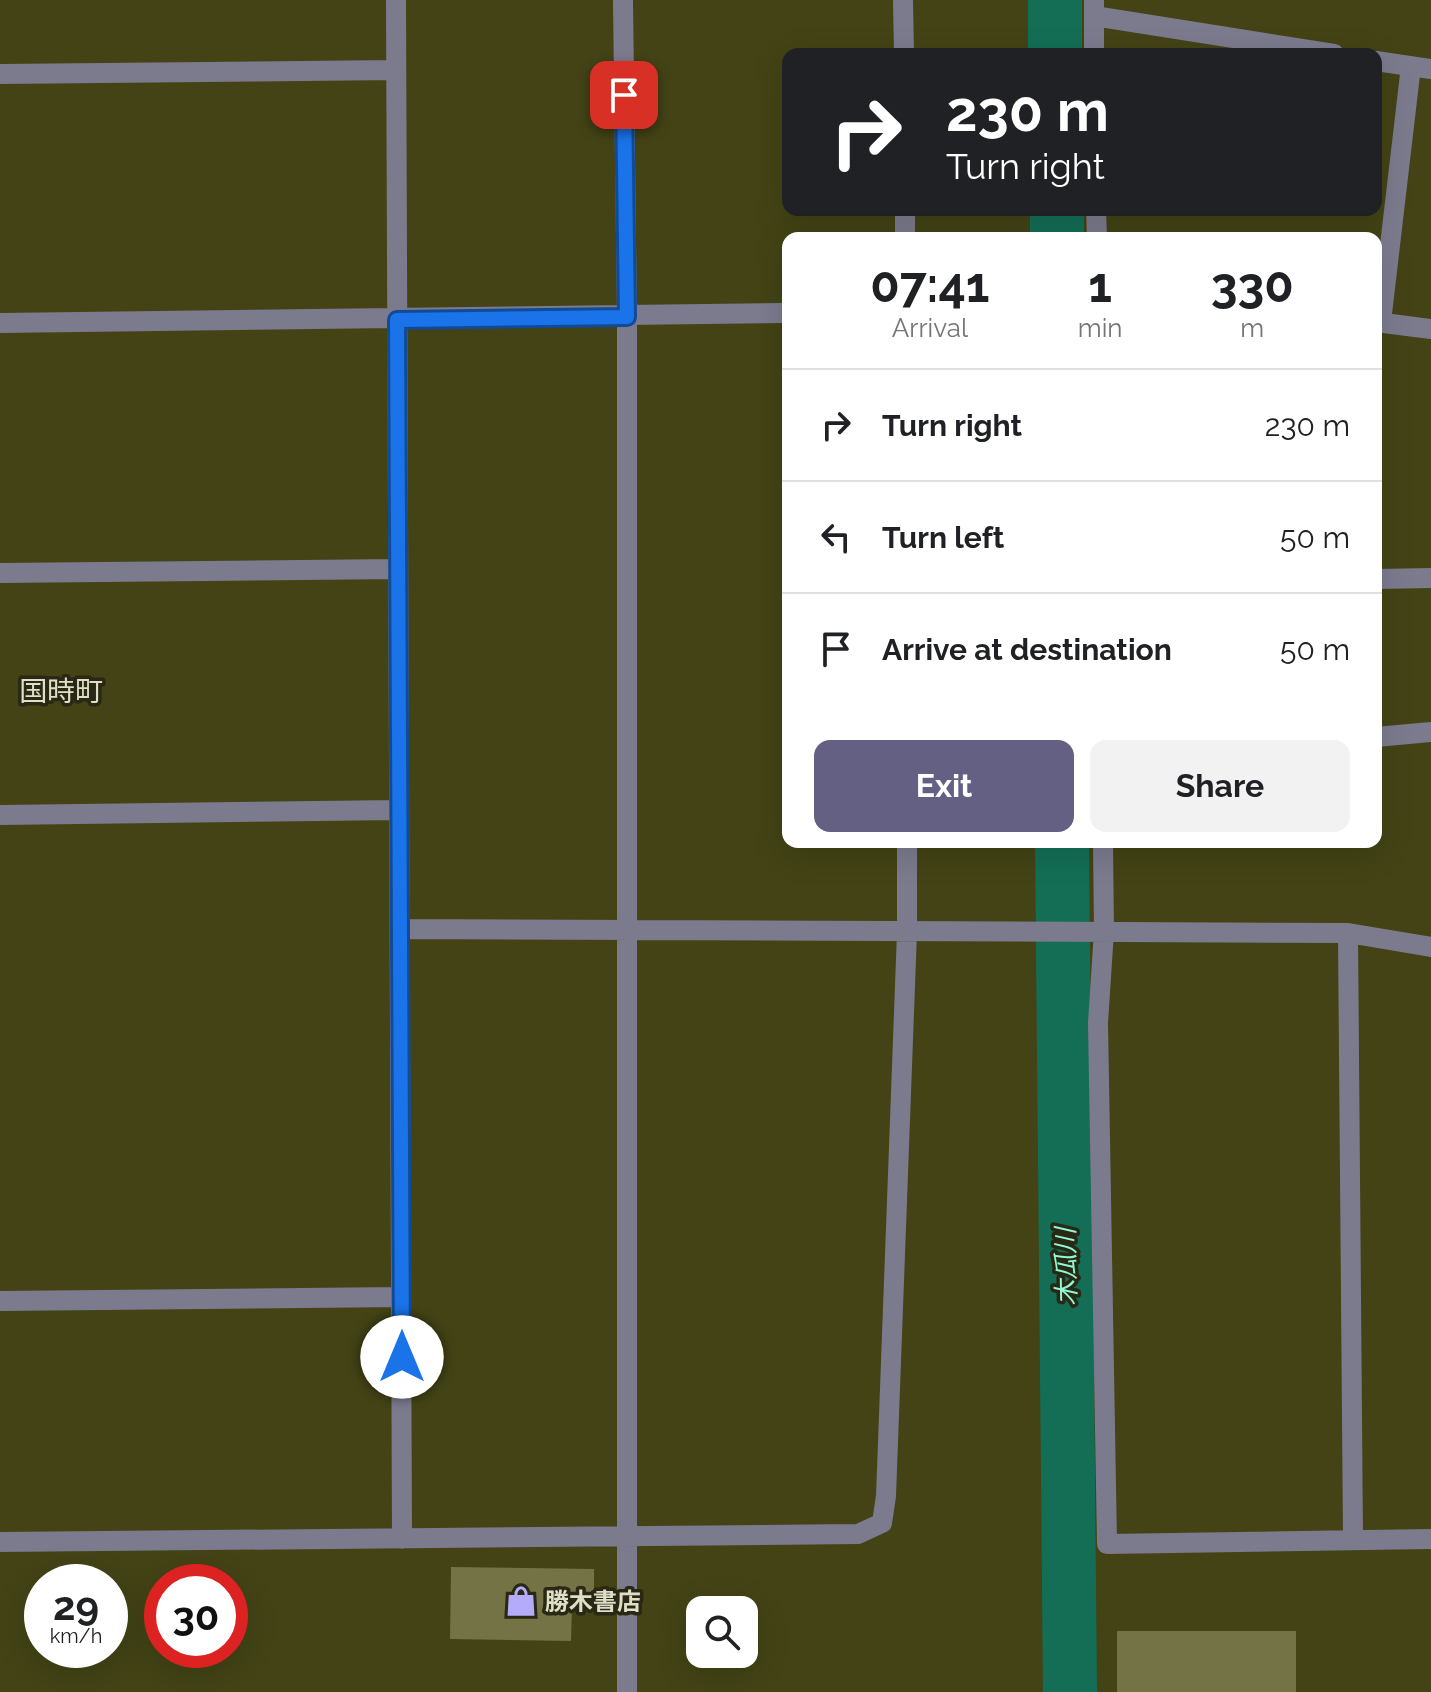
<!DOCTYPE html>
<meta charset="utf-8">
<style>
:root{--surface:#fff;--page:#f2f2f2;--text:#202124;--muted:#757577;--line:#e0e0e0;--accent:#636084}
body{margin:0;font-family:Raleway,"Noto Sans JP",sans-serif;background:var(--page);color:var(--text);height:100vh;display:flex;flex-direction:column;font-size:30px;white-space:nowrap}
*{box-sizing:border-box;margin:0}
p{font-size:26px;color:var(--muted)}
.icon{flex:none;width:44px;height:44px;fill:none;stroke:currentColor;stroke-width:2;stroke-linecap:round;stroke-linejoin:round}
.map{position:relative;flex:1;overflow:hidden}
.side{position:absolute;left:782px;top:232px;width:600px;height:616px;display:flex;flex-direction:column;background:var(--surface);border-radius:16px;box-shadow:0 8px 32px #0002}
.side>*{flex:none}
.top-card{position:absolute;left:782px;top:48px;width:600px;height:168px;border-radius:16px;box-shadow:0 8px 32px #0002;background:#202124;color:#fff;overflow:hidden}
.fabs{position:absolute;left:686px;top:1596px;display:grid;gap:16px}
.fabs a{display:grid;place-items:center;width:72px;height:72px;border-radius:16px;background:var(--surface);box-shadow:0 8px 32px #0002;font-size:40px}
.speed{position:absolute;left:24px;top:1564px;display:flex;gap:16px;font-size:40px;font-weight:700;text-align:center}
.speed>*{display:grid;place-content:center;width:104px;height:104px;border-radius:50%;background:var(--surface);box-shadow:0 8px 32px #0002;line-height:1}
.speed small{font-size:20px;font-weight:400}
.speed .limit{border:12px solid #d22;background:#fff;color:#111}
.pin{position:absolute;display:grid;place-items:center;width:68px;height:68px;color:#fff;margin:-34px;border-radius:16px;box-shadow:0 4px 12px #0006}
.me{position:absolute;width:88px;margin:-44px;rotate:0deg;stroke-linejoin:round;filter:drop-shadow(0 0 6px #0008)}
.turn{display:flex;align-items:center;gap:28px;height:168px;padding:0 32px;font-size:36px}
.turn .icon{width:104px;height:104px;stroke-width:2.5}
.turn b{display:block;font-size:56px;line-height:68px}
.eta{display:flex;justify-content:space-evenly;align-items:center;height:136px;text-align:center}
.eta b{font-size:48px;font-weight:700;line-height:56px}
.action{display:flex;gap:16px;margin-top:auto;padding:16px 32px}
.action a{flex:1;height:92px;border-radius:16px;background:var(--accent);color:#fff;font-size:32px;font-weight:700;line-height:92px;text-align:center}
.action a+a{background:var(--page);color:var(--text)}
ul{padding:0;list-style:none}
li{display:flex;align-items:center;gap:24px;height:112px;padding:0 32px;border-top:2px solid var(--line)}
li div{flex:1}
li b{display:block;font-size:30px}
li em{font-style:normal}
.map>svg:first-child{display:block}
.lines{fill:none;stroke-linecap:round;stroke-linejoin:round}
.river{stroke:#146e55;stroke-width:54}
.building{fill:#737346}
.minor{stroke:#7c7b8e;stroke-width:20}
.route-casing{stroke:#114b97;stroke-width:20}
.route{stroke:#1a73e8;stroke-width:14}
.labels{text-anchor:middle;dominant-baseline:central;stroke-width:7;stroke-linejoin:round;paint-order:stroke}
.poi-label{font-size:24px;font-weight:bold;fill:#dfdfc7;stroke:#282815;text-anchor:start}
.water-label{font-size:26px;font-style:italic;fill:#8ffad3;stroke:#282815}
.quarter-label{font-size:28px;fill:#dfdfc7;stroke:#282815}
</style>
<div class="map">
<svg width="1431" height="1692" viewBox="0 0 1431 1692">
<rect width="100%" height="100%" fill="#434316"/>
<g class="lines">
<path class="river" d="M 1055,0 L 1055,54
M 1057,210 L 1057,238
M 1062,842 L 1070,1692"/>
</g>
<path class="building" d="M 451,1567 L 594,1569 L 594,1609 L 572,1608 L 571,1641 L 450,1639 Z
M 1117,1631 L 1296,1631 L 1296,1692 L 1117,1692 Z"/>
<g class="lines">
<path class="minor" d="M 396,0 L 402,1539
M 623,0 L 627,317 L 627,1692
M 903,0 L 904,54
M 1094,0 L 1094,54
M 1094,16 L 1334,54
M 1376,61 L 1431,69
M 0,74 L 396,70
M 905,210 L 905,238
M 1096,210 L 1097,238
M 1376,322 L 1431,329
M 1381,322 L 1411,66
M 0,323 L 788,313
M 0,573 L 398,569
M 1376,579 L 1431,578
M 1376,737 L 1431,732
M 0,815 L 399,810
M 1103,842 L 1104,931 L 1098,1023 L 1107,1544 L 1431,1539
M 400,929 L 1348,933 L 1431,947
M 1348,933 L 1353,1540
M 0,1301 L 401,1297
M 0,1542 L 858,1534 L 882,1523 L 886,1496 L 907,932 L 907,842"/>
</g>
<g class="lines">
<defs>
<path id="route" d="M 402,1357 L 397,320 L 627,317 L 624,95"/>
</defs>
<use href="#route" class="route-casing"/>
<use href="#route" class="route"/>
</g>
<defs>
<symbol id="shop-bare" viewBox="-9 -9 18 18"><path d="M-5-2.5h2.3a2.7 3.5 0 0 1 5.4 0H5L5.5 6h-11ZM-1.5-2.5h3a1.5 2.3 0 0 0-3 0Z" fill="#b4acf9" stroke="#282815" stroke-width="2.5" paint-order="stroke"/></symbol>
</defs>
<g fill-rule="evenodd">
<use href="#shop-bare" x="499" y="1579" width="44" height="44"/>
</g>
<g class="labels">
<g class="poi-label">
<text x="545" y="1601">勝木書店</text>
</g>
<g class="water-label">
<text transform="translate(1066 1267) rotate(-91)">木瓜川</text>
</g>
<g class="quarter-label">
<text x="61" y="691">国時町</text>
</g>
</g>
</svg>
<div class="fabs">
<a><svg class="icon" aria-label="search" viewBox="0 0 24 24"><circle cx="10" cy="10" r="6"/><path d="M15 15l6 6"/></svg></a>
</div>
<div class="speed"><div>29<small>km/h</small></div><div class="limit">30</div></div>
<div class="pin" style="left:624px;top:95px;background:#d93025"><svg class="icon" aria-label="arrive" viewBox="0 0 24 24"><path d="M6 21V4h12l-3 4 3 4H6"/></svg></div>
<svg class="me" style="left:402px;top:1357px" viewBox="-20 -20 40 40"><circle r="19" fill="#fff"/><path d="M0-13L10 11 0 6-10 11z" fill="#1a73e8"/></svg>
<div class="top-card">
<div class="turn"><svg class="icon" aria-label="right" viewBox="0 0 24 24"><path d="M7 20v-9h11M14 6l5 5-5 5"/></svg><div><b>230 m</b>Turn right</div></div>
</div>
<section class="side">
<div class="eta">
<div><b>07:41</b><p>Arrival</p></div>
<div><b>1</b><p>min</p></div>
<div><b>330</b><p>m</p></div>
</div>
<ul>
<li><svg class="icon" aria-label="right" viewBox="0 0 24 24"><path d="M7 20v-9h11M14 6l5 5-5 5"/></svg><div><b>Turn right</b></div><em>230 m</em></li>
<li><svg class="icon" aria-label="left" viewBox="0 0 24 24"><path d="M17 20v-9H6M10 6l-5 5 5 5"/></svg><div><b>Turn left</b></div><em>50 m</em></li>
<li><svg class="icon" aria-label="arrive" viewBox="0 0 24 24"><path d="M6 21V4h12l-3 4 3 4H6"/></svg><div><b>Arrive at destination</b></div><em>50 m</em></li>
</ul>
<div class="action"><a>Exit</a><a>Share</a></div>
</section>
</div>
